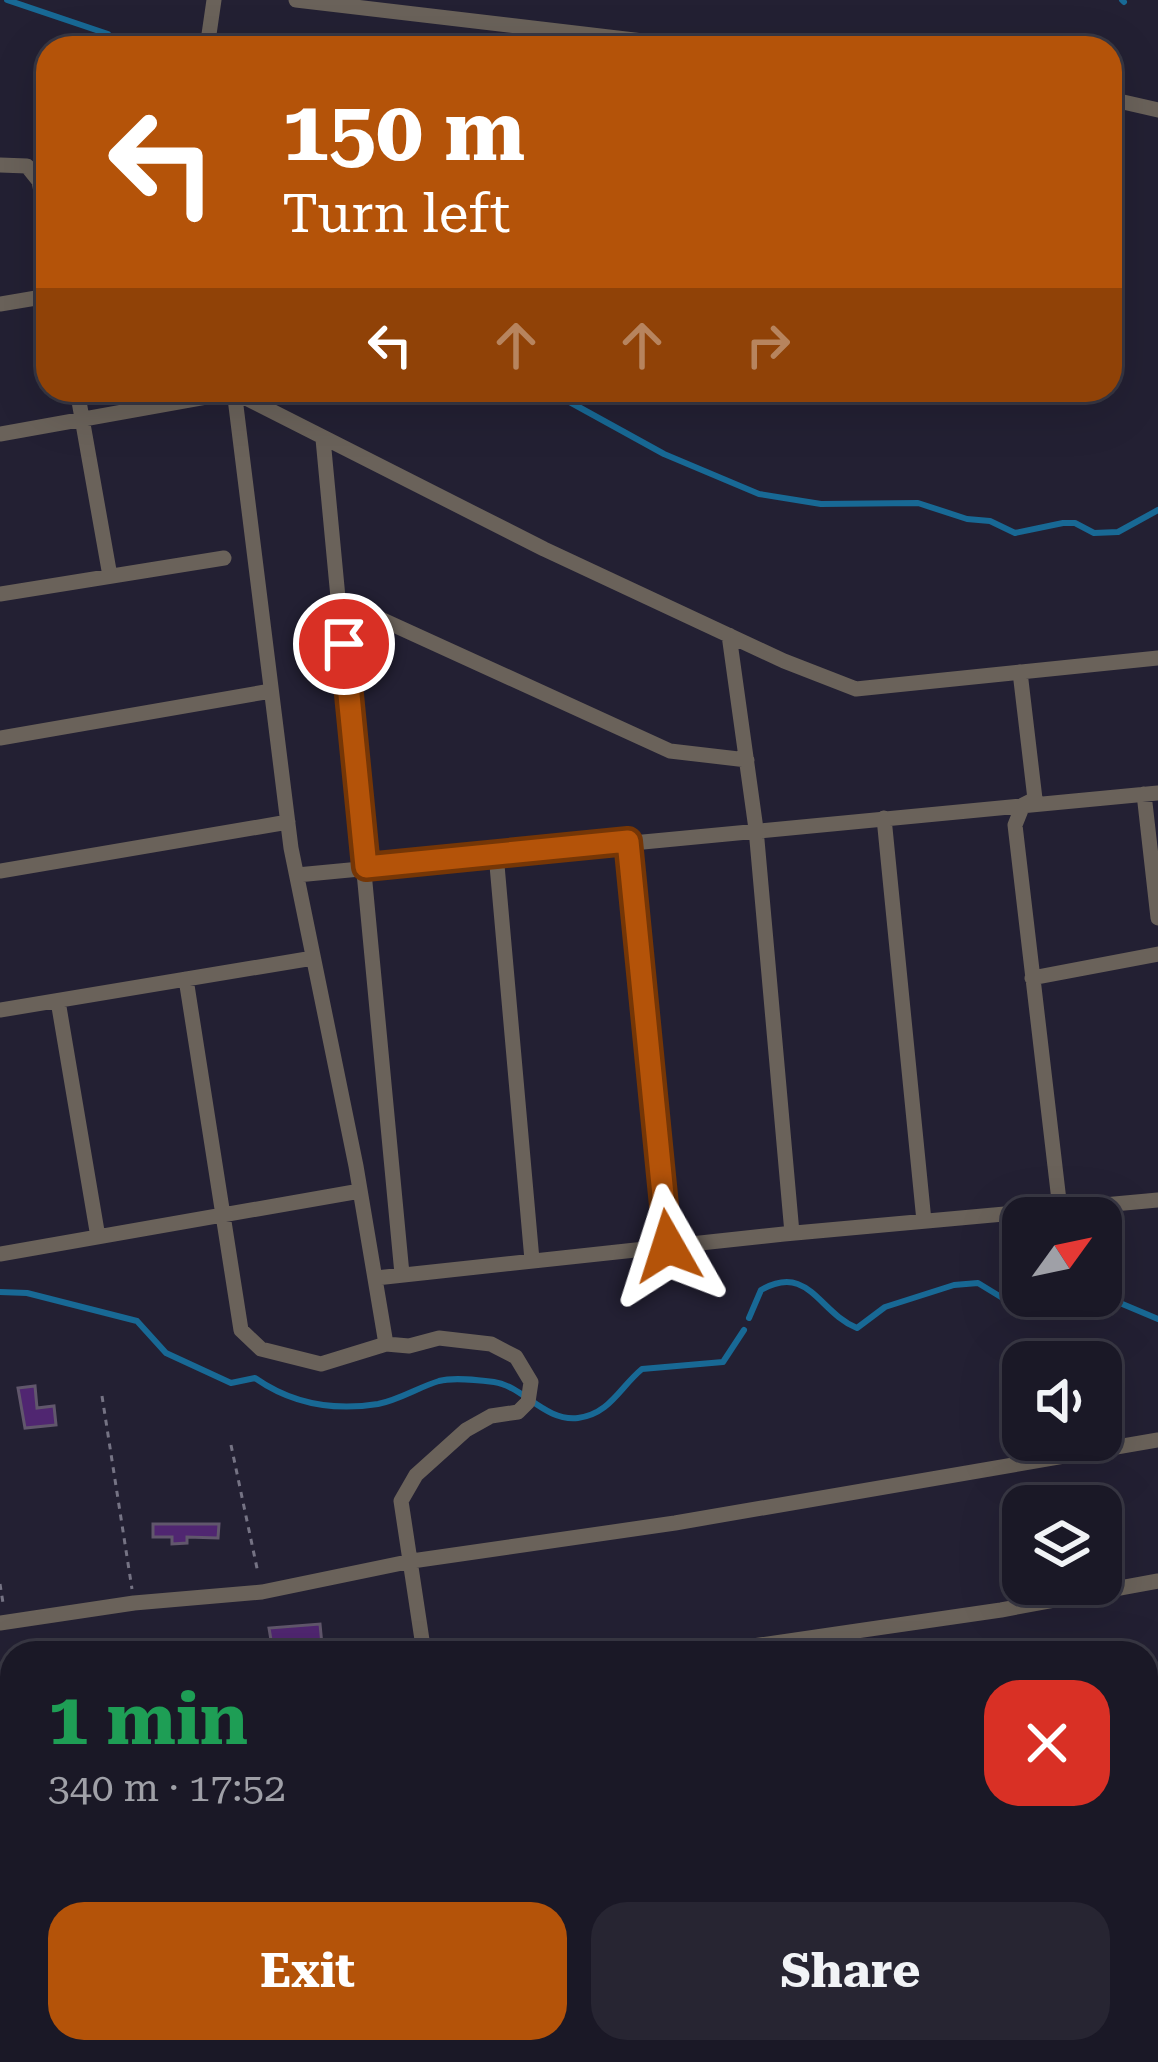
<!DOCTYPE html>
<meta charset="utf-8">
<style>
:root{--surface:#1a1826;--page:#272532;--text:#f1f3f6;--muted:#9fa0a7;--line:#383743;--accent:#b45309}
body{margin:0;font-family:"Roboto Serif",serif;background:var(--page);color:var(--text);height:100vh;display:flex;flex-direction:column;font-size:45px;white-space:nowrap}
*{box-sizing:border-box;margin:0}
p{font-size:39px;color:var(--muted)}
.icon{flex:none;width:66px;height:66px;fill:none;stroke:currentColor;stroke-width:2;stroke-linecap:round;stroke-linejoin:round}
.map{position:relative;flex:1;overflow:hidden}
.panel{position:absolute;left:0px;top:1641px;width:1158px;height:423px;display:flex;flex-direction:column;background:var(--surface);border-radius:36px 36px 0 0;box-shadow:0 12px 48px #0002,0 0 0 3px var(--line)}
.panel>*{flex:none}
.hud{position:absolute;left:36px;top:36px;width:1086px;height:366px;border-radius:36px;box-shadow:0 12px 48px #0002,0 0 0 3px var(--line);background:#b45309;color:#fff;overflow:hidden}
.needle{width:78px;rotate:57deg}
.buttons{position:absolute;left:1002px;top:1197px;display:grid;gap:24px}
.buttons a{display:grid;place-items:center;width:120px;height:120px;border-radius:24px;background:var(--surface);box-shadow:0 12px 48px #0002,0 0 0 3px var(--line);font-size:60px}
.pin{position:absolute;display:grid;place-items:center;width:102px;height:102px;color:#fff;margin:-51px;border:6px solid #fff;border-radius:50%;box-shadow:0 3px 12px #0007}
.me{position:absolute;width:132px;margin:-66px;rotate:354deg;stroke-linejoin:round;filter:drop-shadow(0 0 9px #0008)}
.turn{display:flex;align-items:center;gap:42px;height:252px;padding:0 48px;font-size:54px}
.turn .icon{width:156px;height:156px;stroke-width:2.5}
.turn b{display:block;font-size:84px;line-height:102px}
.lanes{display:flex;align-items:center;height:114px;padding:0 48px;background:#0003;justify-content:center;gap:60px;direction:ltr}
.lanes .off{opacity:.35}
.round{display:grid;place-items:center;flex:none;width:126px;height:126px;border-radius:36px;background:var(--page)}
.summary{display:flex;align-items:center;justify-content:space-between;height:204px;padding:0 48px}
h1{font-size:72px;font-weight:700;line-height:90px;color:#1e9e55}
.button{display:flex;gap:24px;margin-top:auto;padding:24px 48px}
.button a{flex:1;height:138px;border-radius:36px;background:var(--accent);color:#fff;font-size:48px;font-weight:700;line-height:138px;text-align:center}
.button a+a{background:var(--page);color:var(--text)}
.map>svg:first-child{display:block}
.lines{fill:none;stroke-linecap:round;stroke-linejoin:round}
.stream{stroke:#186995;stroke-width:6}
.building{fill:#502671;stroke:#61576c;stroke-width:3}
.path{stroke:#757384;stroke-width:3;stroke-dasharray:6 6;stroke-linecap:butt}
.minor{stroke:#6a625a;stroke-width:15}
.route-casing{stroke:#753606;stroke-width:30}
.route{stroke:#b45309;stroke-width:21}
</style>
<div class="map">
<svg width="1158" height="2062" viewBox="0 0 1158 2062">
<rect width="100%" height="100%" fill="#232033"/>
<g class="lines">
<path class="stream" d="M 7,0 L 108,34 L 122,48
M 1122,0 L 1124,2
M 555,390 L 566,400 L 664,454 L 759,494 L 821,504 L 918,503 L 967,519 L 990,521 L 1015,533 L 1063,523 L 1075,523 L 1094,533 L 1118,532 L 1158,510
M 0,1292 L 27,1293 L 137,1321 L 166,1353 L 231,1383 L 255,1378 C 292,1404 334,1411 378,1404 C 399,1400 419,1387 439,1381 C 454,1377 478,1380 494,1382 C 523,1386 545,1422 578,1418 C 610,1414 620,1387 642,1369 L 723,1362 L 744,1330
M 1101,1295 L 1158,1319
M 749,1318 L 761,1290 C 809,1263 818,1312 857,1328 L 885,1307 L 954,1285 L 978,1283 L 1019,1308 L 1055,1296
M 1146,1693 L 1158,1687
M 1146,1947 L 1158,1943
M 931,2062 L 947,2052"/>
</g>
<path class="building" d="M 35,1386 L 37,1408 L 54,1406 L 56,1425 L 25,1428 L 18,1388 Z
M 153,1524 L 219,1524 L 218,1538 L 187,1537 L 187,1543 L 172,1544 L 172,1537 L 153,1537 Z
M 320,1624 L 322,1645 L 273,1652 L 269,1628 Z"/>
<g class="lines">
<path class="path" d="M 102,1396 L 132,1589
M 231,1445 L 258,1573
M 0,1584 L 3,1603
M 643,2052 L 648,2062"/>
<path class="minor" d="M 296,0 L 702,48
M 207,48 L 214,0
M 1110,99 L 1158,110
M 0,165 L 27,166 L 39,181 L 48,230
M 0,304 L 48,296
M 77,390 L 110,576
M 234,390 L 291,848 L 356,1166 L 386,1344 L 409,1346 L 439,1338 L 491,1344 L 516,1357 L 531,1382 L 528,1402 L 518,1412 L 491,1416 L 466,1430 L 416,1475 L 401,1501 L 424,1653
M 0,434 L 234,392 L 544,549 L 784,661 L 856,689 L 1158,658
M 323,439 L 402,1274
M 0,594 L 224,558
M 339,600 L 670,751 L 747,760
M 729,635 L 756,829 L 792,1233
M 1020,672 L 1035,799 L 1023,805 L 1015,825 L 1060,1209
M 0,738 L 271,691
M 1144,794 L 1158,918
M 884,818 L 924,1221
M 627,841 L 668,1245
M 496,854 L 532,1260
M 0,871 L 288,822
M 297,875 L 1158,793
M 1032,978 L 1158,954
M 186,979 L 241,1330 L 261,1349 L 321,1364 L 386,1344
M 58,1001 L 98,1237
M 0,1010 L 313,958
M 0,1254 L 360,1191
M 376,1278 L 784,1234 L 1158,1200
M 0,1623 L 134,1603 L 262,1592 L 412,1561 L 675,1523 L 1158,1440
M 705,1653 L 1001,1610 L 1158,1581
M 0,1756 L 12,1754
M 0,1896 L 12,1896
M 0,2034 L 12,2033
M 221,2052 L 222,2062
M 480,2052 L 483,2062"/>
</g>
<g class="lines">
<defs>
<path id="route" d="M 344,644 L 366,867 L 628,841 L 668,1246"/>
</defs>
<use href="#route" class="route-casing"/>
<use href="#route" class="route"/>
</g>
</svg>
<div class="buttons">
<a><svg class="needle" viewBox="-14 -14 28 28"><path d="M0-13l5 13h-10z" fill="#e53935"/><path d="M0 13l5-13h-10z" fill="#9fa0a7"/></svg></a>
<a><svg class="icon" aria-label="sound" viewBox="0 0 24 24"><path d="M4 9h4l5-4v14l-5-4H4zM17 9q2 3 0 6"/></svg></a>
<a><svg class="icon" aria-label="layers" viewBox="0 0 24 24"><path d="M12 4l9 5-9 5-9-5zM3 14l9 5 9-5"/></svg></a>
</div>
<div class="pin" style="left:344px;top:644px;background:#d93025"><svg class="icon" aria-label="arrive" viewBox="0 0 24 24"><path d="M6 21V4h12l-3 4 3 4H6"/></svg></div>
<svg class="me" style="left:668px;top:1246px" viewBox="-20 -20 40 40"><path d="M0-17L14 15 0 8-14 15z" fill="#b45309" stroke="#fff" stroke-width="4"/></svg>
<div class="hud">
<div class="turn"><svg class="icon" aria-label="left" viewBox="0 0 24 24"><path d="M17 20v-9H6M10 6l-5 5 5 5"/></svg><div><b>150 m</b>Turn left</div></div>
<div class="lanes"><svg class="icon" aria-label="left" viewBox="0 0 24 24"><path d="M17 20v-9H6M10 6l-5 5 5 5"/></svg><svg class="icon off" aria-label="ahead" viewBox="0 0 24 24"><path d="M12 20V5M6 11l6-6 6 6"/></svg><svg class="icon off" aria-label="ahead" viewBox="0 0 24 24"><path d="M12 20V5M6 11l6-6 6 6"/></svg><svg class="icon off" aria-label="right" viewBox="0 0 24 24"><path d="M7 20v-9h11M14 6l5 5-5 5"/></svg></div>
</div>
<section class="panel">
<div class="summary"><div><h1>1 min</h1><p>340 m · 17:52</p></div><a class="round" style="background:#d93025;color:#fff"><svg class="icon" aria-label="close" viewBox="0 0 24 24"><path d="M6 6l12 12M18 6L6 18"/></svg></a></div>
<div class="button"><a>Exit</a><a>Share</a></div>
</section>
</div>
